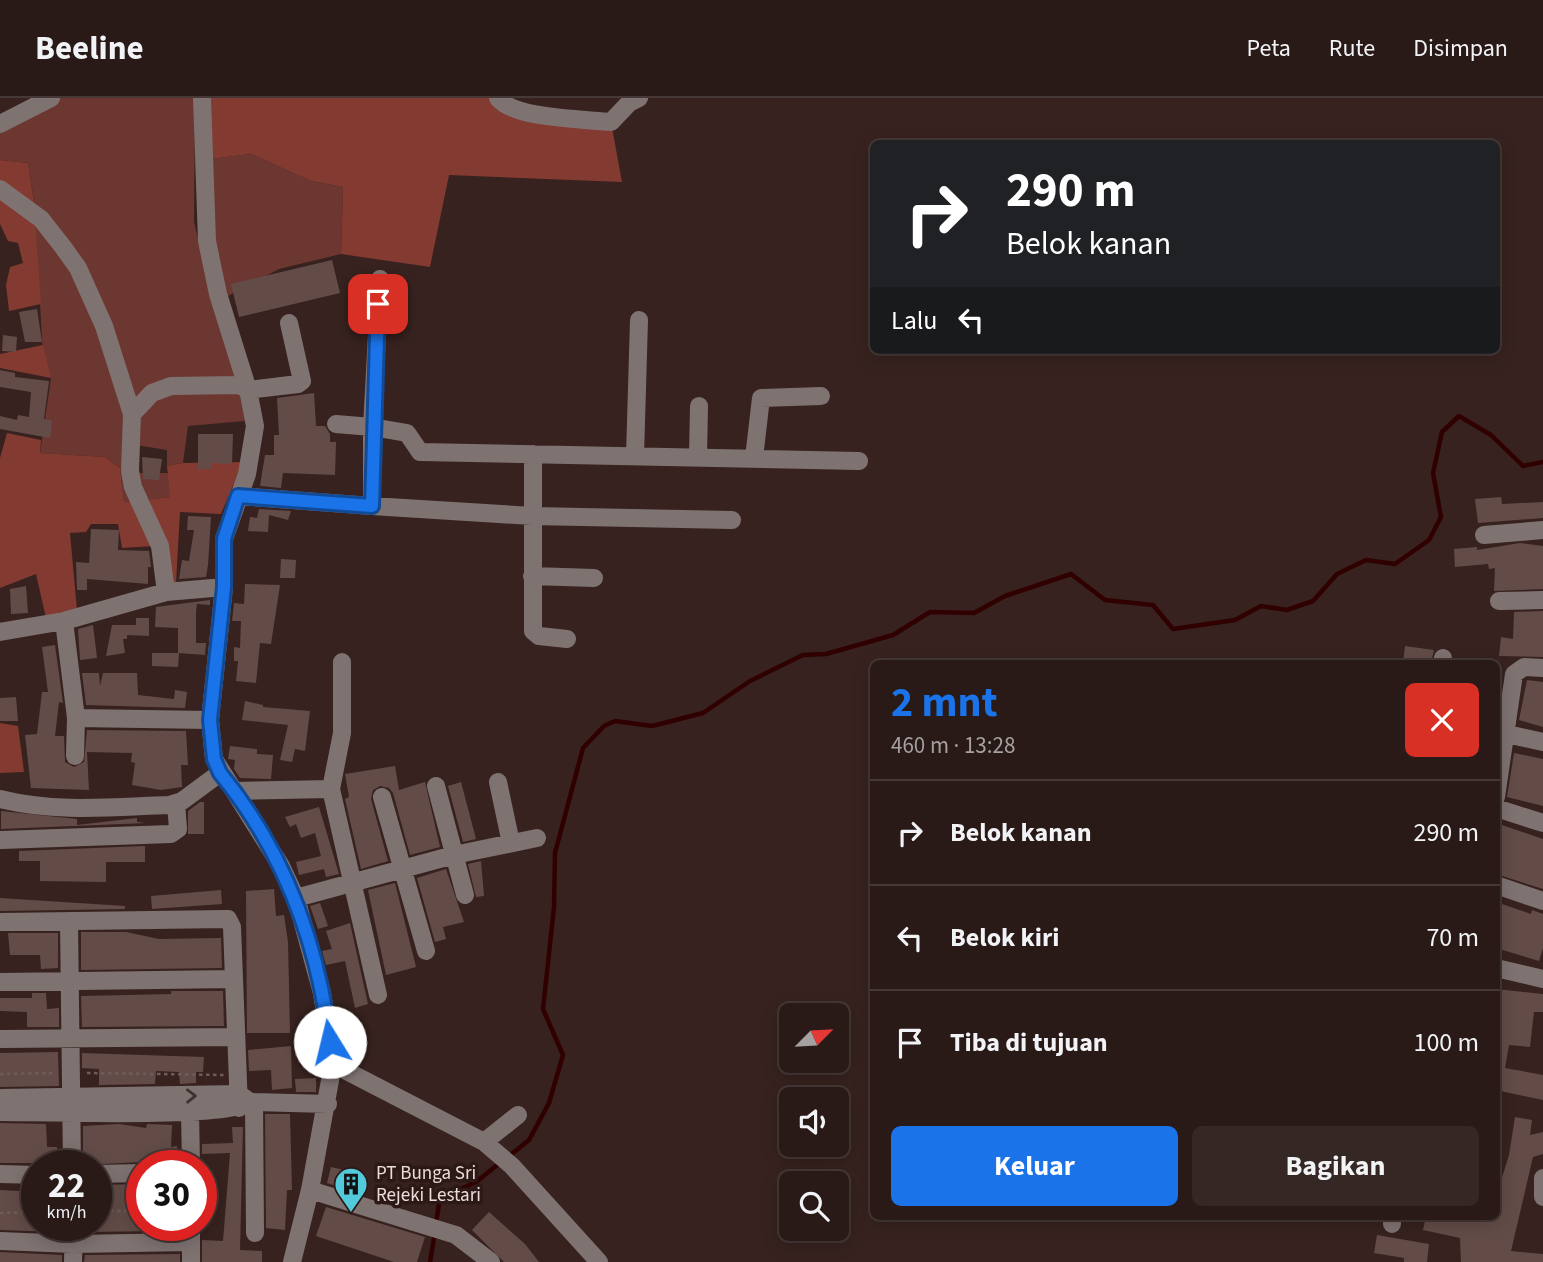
<!DOCTYPE html>
<html lang="id">
<meta charset="utf-8">
<style>
:root{--surface:#291a17;--page:#352724;--text:#f1f3f6;--muted:#a5a1a1;--line:#453836;--accent:#1a73e8}
body{margin:0;font-family:"Source Sans 3",sans-serif;background:var(--page);color:var(--text);height:100vh;display:flex;flex-direction:column;font-size:26px;white-space:nowrap}
*{box-sizing:border-box;margin:0}
p{font-size:23px;color:var(--muted)}
.icon{flex:none;width:38px;height:38px;fill:none;stroke:currentColor;stroke-width:2;stroke-linecap:round;stroke-linejoin:round}
.map{position:relative;flex:1;overflow:hidden}
.side{position:absolute;left:870px;top:562px;width:630px;height:560px;display:flex;flex-direction:column;background:var(--surface);border-radius:10px;box-shadow:0 4px 18px #0003,0 0 0 2px var(--line)}
.side>*{flex:none}
.hud{position:absolute;left:870px;top:42px;width:630px;height:214px;border-radius:10px;box-shadow:0 4px 18px #0003,0 0 0 2px var(--line);background:#202124;color:#fff;overflow:hidden}
.needle{width:46px;rotate:66deg}
.buttons{position:absolute;left:779px;top:905px;display:grid;gap:14px}
.buttons a{display:grid;place-items:center;width:70px;height:70px;border-radius:10px;background:var(--surface);box-shadow:0 4px 18px #0003,0 0 0 2px var(--line);font-size:35px}
.speed{position:absolute;left:21px;top:1052px;display:flex;gap:14px;font-size:35px;font-weight:700;text-align:center}
.speed>*{display:grid;place-content:center;width:91px;height:91px;border-radius:50%;background:var(--surface);box-shadow:0 4px 18px #0003,0 0 0 2px var(--line);line-height:1}
.speed small{font-size:18px;font-weight:400}
.speed .limit{border:10px solid #d22;background:#fff;color:#111}
.pin{position:absolute;display:grid;place-items:center;width:60px;height:60px;color:#fff;margin:-30px;border-radius:14px;box-shadow:0 4px 10px #0006}
.me{position:absolute;width:77px;margin:-38px;rotate:351deg;stroke-linejoin:round;filter:drop-shadow(0 0 5px #0008)}
.turn{display:flex;align-items:center;gap:24px;height:147px;padding:0 21px;font-size:32px}
.turn .icon{width:91px;height:91px;stroke-width:2.5}
.turn b{display:block;font-size:49px;line-height:60px}
.then{display:flex;align-items:center;height:66px;padding:0 21px;background:#0003;gap:14px;font-size:26px}
.round{display:grid;place-items:center;flex:none;width:74px;height:74px;border-radius:10px;background:var(--page)}
.head{display:flex;align-items:center;justify-content:space-between;height:119px;padding:0 21px}
h1{font-size:42px;font-weight:700;line-height:52px;color:var(--accent)}
.action{display:flex;gap:14px;margin-top:auto;padding:14px 21px}
.action a{flex:1;height:80px;border-radius:10px;background:var(--accent);color:#fff;font-size:28px;font-weight:700;line-height:80px;text-align:center}
.action a+a{background:var(--page);color:var(--text)}
ul{padding:0;list-style:none}
li{display:flex;align-items:center;gap:21px;height:105px;padding:0 21px;border-top:2px solid var(--line)}
li div{flex:1}
li b{display:block;font-size:26px}
li em{font-style:normal}
header{display:flex;align-items:center;gap:42px;box-sizing:border-box;height:98px;padding:0 35px;background:var(--surface);border-bottom:2px solid var(--line)}
header strong{font-size:33px}
nav{display:flex;gap:38px;margin-inline-start:auto;font-size:24px}
.map>svg:first-child{display:block}
.green{fill:#6c3730}
.forest{fill:#833a31}
.lines{fill:none;stroke-linecap:round;stroke-linejoin:round}
.stream{stroke:#300000;stroke-width:4.5}
.building{fill:#634c48}
.path{stroke:#6f5c5a;stroke-width:2.5;stroke-dasharray:3.5 3.5;stroke-linecap:butt}
.minor{stroke:#7f7372;stroke-width:18}
.oneway{stroke:#41302d}
.route-casing{stroke:#114b97;stroke-width:18}
.route{stroke:#1a73e8;stroke-width:12}
.labels{text-anchor:middle;dominant-baseline:central;stroke-width:7;stroke-linejoin:round;paint-order:stroke}
.poi-label{font-size:19px;fill:#eadcda;stroke:#2c1916;text-anchor:start}
</style>
<header>
<strong>Beeline</strong>
<nav><a>Peta</a><a>Rute</a><a>Disimpan</a></nav>
</header>
<div class="map">
<svg width="1543" height="1164" viewBox="0 0 1543 1164">
<rect width="100%" height="100%" fill="#37221f"/>
<path class="green" d="M 59,0 L 195,0 L 194,124 L 212,200 L 236,279 L 245,323 L 188,328 L 183,365 L 167,368 L 167,352 L 136,347 L 133,375 L 168,375 L 171,399 L 124,404 L 120,370 L 105,359 L 40,355 L 51,280 L 43,257 L 34,103 L 28,65 L 0,62 L 0,29 Z
M 251,56 L 311,83 L 343,89 L 341,156 L 279,171 L 226,199 L 212,131 L 210,61 Z"/>
<path class="forest" d="M 207,0 L 502,0 L 505,10 L 611,24 L 622,84 L 449,77 L 430,169 L 341,156 L 343,89 L 311,83 L 251,56 L 210,61 Z
M 0,62 L 28,65 L 34,104 L 41,206 L 9,213 L 6,187 L 10,169 L 23,165 L 18,145 L 8,143 L 0,126 Z
M 43,247 L 51,280 L 0,270 L 0,256 Z
M 7,335 L 41,342 L 40,355 L 105,359 L 120,370 L 124,404 L 170,399 L 167,368 L 183,365 L 243,364 L 221,416 L 180,414 L 176,485 L 156,487 L 154,448 L 122,450 L 118,426 L 91,426 L 86,434 L 70,435 L 77,512 L 46,520 L 36,476 L 0,490 L 0,360 Z
M 0,625 L 18,628 L 24,674 L 0,675 Z"/>
<g class="lines">
<path class="stream" d="M 508,1059 L 529,1042 L 549,1005 L 563,957 L 543,911 L 554,809 L 555,755 L 583,650 L 604,628 L 615,623 L 652,628 L 703,615 L 750,583 L 803,557 L 826,556 L 893,537 L 930,514 L 974,515 L 1005,498 L 1071,476 L 1105,502 L 1153,507 L 1173,531 L 1235,522 L 1261,508 L 1287,512 L 1313,503 L 1337,476 L 1366,462 L 1395,466 L 1429,442 L 1441,419 L 1433,375 L 1442,334 L 1459,318 L 1491,337 L 1523,368 L 1543,364
M 436,1125 L 440,1100 L 476,1084 L 501,1064
M 430,1164 L 435,1134"/>
</g>
<path class="building" d="M 332,162 L 340,195 L 239,219 L 231,186 Z
M 37,211 L 42,244 L 25,244 L 19,214 Z
M 3,237 L 17,239 L 16,254 L 2,253 Z
M 0,272 L 15,275 L 15,279 L 49,283 L 44,321 L 52,323 L 50,340 L 0,331 L 0,318 L 17,322 L 18,317 L 29,319 L 31,294 L 0,289 Z
M 314,295 L 316,328 L 325,328 L 330,336 L 330,344 L 336,344 L 335,377 L 283,375 L 281,390 L 260,388 L 265,357 L 274,357 L 274,337 L 279,337 L 277,300 Z
M 198,336 L 233,336 L 232,366 L 212,365 L 212,371 L 198,371 Z
M 142,359 L 162,361 L 159,382 L 143,381 Z
M 1501,399 L 1502,406 L 1543,404 L 1543,420 L 1478,425 L 1475,401 Z
M 259,411 L 291,413 L 288,422 L 269,417 L 268,434 L 248,433 L 250,419 L 257,420 Z
M 188,418 L 211,419 L 208,467 L 206,479 L 179,481 L 182,462 L 189,463 L 194,432 L 187,432 Z
M 91,431 L 119,432 L 118,452 L 149,453 L 151,469 L 148,469 L 148,486 L 87,481 L 87,492 L 77,492 L 76,464 L 89,465 Z
M 1520,445 L 1543,448 L 1543,491 L 1494,493 L 1495,470 L 1489,471 L 1488,466 L 1455,469 L 1454,451 L 1477,449 L 1477,452 Z
M 281,461 L 296,462 L 295,480 L 280,480 Z
M 245,486 L 280,487 L 271,546 L 260,545 L 256,585 L 236,583 L 238,563 L 234,563 L 234,549 L 240,550 L 241,523 L 232,523 L 234,505 L 244,506 Z
M 26,488 L 28,515 L 11,516 L 10,491 Z
M 210,502 L 210,507 L 197,506 L 196,514 L 196,545 L 206,545 L 205,557 L 178,555 L 178,530 L 155,529 L 156,509 Z
M 1543,513 L 1543,559 L 1499,558 L 1501,539 L 1513,541 L 1514,514 Z
M 136,520 L 149,520 L 149,538 L 127,537 L 127,541 L 123,541 L 125,555 L 106,558 L 112,527 L 136,527 Z
M 93,527 L 97,560 L 80,562 L 78,531 Z
M 55,547 L 63,605 L 59,604 L 55,638 L 64,638 L 65,664 L 74,669 L 84,664 L 87,632 L 186,633 L 188,667 L 181,667 L 182,689 L 161,692 L 132,687 L 135,665 L 131,664 L 132,655 L 87,654 L 89,692 L 31,690 L 25,637 L 37,636 L 42,594 L 48,594 L 42,549 Z
M 1405,548 L 1434,552 L 1431,565 L 1403,565 Z
M 152,555 L 179,555 L 178,569 L 152,568 Z
M 82,575 L 99,575 L 100,588 L 103,575 L 137,575 L 138,597 L 174,601 L 175,592 L 187,594 L 185,610 L 86,607 Z
M 1527,582 L 1543,584 L 1543,629 L 1519,622 Z
M 16,599 L 18,623 L 0,623 L 0,600 Z
M 245,603 L 263,607 L 263,609 L 310,613 L 305,653 L 295,651 L 292,664 L 280,662 L 288,627 L 242,622 Z
M 230,648 L 257,651 L 257,656 L 273,657 L 271,681 L 240,680 L 234,671 L 235,662 L 228,661 Z
M 1514,655 L 1543,661 L 1543,708 L 1507,699 Z
M 395,668 L 399,692 L 425,684 L 440,749 L 410,757 L 393,695 L 389,690 L 380,688 L 373,692 L 371,701 L 388,763 L 361,771 L 345,701 L 349,699 L 345,676 Z
M 461,684 L 476,741 L 463,744 L 448,688 Z
M 200,704 L 204,704 L 204,736 L 188,736 L 188,713 Z
M 319,709 L 339,776 L 326,779 L 324,771 L 299,777 L 296,764 L 321,758 L 315,735 L 301,740 L 296,726 L 290,729 L 285,719 Z
M 1,713 L 77,721 L 77,727 L 137,720 L 137,724 L 146,725 L 1,731 Z
M 1496,725 L 1543,741 L 1543,791 L 1496,776 Z
M 145,748 L 145,764 L 106,764 L 106,784 L 40,783 L 40,763 L 19,763 L 19,753 Z
M 481,763 L 484,798 L 476,799 L 468,766 Z
M 446,771 L 464,824 L 443,829 L 446,841 L 435,844 L 417,780 Z
M 395,785 L 416,869 L 386,877 L 368,792 Z
M 274,791 L 276,818 L 284,817 L 288,844 L 290,935 L 247,935 L 246,793 Z
M 221,792 L 222,806 L 152,811 L 151,798 Z
M 0,800 L 125,808 L 125,811 L 0,813 Z
M 1496,804 L 1531,816 L 1532,812 L 1543,816 L 1543,850 L 1539,863 L 1496,850 Z
M 320,805 L 328,828 L 318,831 L 310,808 Z
M 350,825 L 368,906 L 355,910 L 345,863 L 326,867 L 322,853 L 332,851 L 326,833 Z
M 81,834 L 126,834 L 159,841 L 221,840 L 222,870 L 81,872 Z
M 8,835 L 58,835 L 58,870 L 41,871 L 40,857 L 10,857 Z
M 1496,891 L 1543,896 L 1543,914 L 1534,914 L 1530,949 L 1509,947 L 1505,970 L 1543,977 L 1543,1002 L 1496,992 Z
M 171,893 L 223,893 L 224,928 L 82,929 L 81,898 L 171,896 Z
M 32,895 L 46,895 L 47,911 L 59,910 L 59,929 L 27,929 L 27,914 L 0,913 L 0,900 L 32,900 Z
M 291,948 L 292,990 L 272,992 L 271,972 L 249,973 L 248,952 Z
M 58,954 L 59,988 L 0,989 L 0,955 Z
M 82,955 L 204,959 L 203,974 L 196,974 L 196,985 L 180,986 L 179,974 L 156,973 L 155,986 L 99,987 L 99,971 L 82,970 Z
M 316,980 L 316,994 L 296,994 L 295,981 Z
M 265,1016 L 290,1016 L 292,1092 L 287,1092 L 285,1132 L 266,1130 Z
M 1515,1019 L 1532,1022 L 1530,1037 L 1543,1034 L 1543,1056 L 1533,1059 L 1511,1153 L 1543,1156 L 1543,1164 L 1461,1164 L 1460,1140 L 1423,1132 L 1426,1118 L 1496,1118 L 1496,1099 L 1509,1057 Z
M 0,1025 L 46,1026 L 47,1049 L 57,1049 L 58,1065 L 0,1065 Z
M 119,1026 L 146,1030 L 147,1026 L 172,1027 L 171,1049 L 177,1048 L 178,1065 L 150,1067 L 142,1064 L 83,1067 L 83,1028 Z
M 232,1029 L 243,1029 L 240,1152 L 262,1153 L 262,1164 L 202,1164 L 202,1142 L 223,1143 L 230,1055 L 202,1056 L 202,1046 L 233,1045 Z
M 331,1069 L 366,1077 L 362,1096 L 327,1085 Z
M 142,1086 L 142,1127 L 162,1127 L 162,1133 L 85,1134 L 85,1127 L 96,1127 L 96,1087 Z
M 0,1092 L 37,1094 L 37,1127 L 63,1127 L 62,1134 L 0,1132 Z
M 326,1109 L 425,1139 L 417,1164 L 394,1164 L 316,1138 Z
M 489,1114 L 525,1146 L 539,1164 L 504,1164 L 472,1132 Z
M 1377,1137 L 1429,1146 L 1427,1164 L 1404,1164 L 1404,1160 L 1374,1155 Z
M 0,1154 L 62,1157 L 62,1164 L 0,1164 Z
M 180,1156 L 180,1164 L 84,1164 L 85,1157 Z"/>
<g class="lines">
<path class="path" d="M 87,975 L 224,977
M 0,976 L 56,975
M 96,1113 L 142,1113
M 0,1115 L 37,1114"/>
<path class="minor" d="M 202,0 L 207,143 L 218,196 L 248,292 L 255,328 L 247,376 L 224,441 L 224,489 L 210,622 L 214,661 L 281,768 L 296,800 L 322,895 L 333,966 L 310,1092 L 292,1164
M 498,0 C 514,21 584,21 611,24 L 629,5 L 639,0
M 0,26 L 51,0
M 0,91 L 41,121 L 63,149 L 78,170 L 104,228 L 132,316 L 130,373 L 133,389 L 160,448 L 166,494
M 380,181 L 372,329 L 407,335 L 420,354 L 859,363
M 132,316 L 152,295 L 171,288 L 239,287 L 248,292 L 298,286 L 302,283 L 289,225
M 533,356 L 533,533 L 539,538 L 567,541
M 635,358 L 639,222
M 698,359 L 699,308
M 754,360 L 761,300 L 821,298
M 238,398 L 372,408 L 372,329 L 336,326
M 372,408 L 532,418 L 732,422
M 1484,437 L 1543,432
M 532,478 L 594,480
M 1499,503 L 1543,502
M 64,523 L 76,620 L 75,658
M 0,534 L 64,523 L 166,494 L 224,489
M 1442,565 L 1443,560
M 76,620 L 210,622
M 1507,636 L 1543,644
M 498,684 L 511,745
M 436,688 L 465,797
M 331,691 L 342,635 L 342,564
M 234,693 L 331,691 L 378,897
M 382,699 L 426,853
M 1496,699 L 1514,576 L 1524,569 L 1543,570
M 0,701 C 57,715 111,709 169,707 L 182,703 L 220,675
M 1496,710 L 1543,725
M 1,742 L 171,736 L 178,731 L 176,705
M 1496,787 L 1543,803
M 296,800 L 454,757 L 537,740
M 69,823 L 72,1068
M 0,824 L 228,821 L 232,829 L 239,1010
M 1496,870 L 1543,881
M 0,884 L 234,881
M 0,941 L 236,939
M 333,966 L 484,1044 L 512,1068 L 599,1164
M 0,1000 L 239,996 L 250,1004 L 328,1006
M 254,1004 L 255,1135
M 190,1013 L 191,1068
M 0,1014 C 39,1014 225,1020 247,1005
M 484,1044 L 518,1017
M 0,1076 L 37,1077
M 96,1076 L 142,1075
M 1543,1080 L 1543,1099
M 310,1092 L 456,1137 L 491,1164
M 1392,1118 L 1392,1126
M 191,1127 L 191,1164
M 0,1143 L 73,1146 L 190,1144
M 73,1164 L 74,1127"/>
</g>
<defs><path id="oneway-chevron" d="M-2-3.5L2.5 0L-2 3.5" fill="none" stroke-width="1.6" stroke-linecap="round" stroke-linejoin="round" transform="scale(1.75)"/></defs>
<use class="oneway" href="#oneway-chevron" transform="translate(191 998) rotate(-1)"/>
<g class="lines">
<defs>
<path id="route" d="M 330,944 C 318,846 284,753 220,675 L 214,661 L 210,622 L 224,489 L 224,441 L 238,398 L 372,408 L 378,206"/>
</defs>
<use href="#route" class="route-casing"/>
<use href="#route" class="route"/>
</g>
<defs>
<symbol id="building-pin" viewBox="-11 -11 22 30"><path d="M0 17L-7.5 6A9.5 9.5 0 1 1 7.5 6Z" fill="#53cadc" stroke="#2c1916"/><path d="M-4-6H4V6H1V3H-1V6H-4ZM-2.5-4.3h1.7v1.8h-1.7ZM.8-4.3h1.7v1.8H.8ZM-2.5-1h1.7V.8h-1.7ZM.8-1h1.7V.8H.8Z" fill="#111"/></symbol>
</defs>
<g fill-rule="evenodd">
<use href="#building-pin" x="332" y="1067" width="38" height="52"/>
</g>
<g class="labels">
<g class="poi-label">
<text x="376" y="1075">PT Bunga Sri<tspan x="376" dy="22">Rejeki Lestari</tspan></text>
</g>
</g>
</svg>
<div class="buttons">
<a><svg class="needle" viewBox="-14 -14 28 28"><path d="M0-13l5 13h-10z" fill="#e53935"/><path d="M0 13l5-13h-10z" fill="#a5a1a1"/></svg></a>
<a><svg class="icon" aria-label="sound" viewBox="0 0 24 24"><path d="M4 9h4l5-4v14l-5-4H4zM17 9q2 3 0 6"/></svg></a>
<a><svg class="icon" aria-label="search" viewBox="0 0 24 24"><circle cx="10" cy="10" r="6"/><path d="M15 15l6 6"/></svg></a>
</div>
<div class="speed"><div>22<small>km/h</small></div><div class="limit">30</div></div>
<div class="pin" style="left:378px;top:206px;background:#d93025"><svg class="icon" aria-label="arrive" viewBox="0 0 24 24"><path d="M6 21V4h12l-3 4 3 4H6"/></svg></div>
<svg class="me" style="left:330px;top:944px" viewBox="-20 -20 40 40"><circle r="19" fill="#fff"/><path d="M0-13L10 11 0 6-10 11z" fill="#1a73e8"/></svg>
<div class="hud">
<div class="turn"><svg class="icon" aria-label="right" viewBox="0 0 24 24"><path d="M7 20v-9h11M14 6l5 5-5 5"/></svg><div><b>290 m</b>Belok kanan</div></div>
<div class="then">Lalu<svg class="icon" aria-label="left" viewBox="0 0 24 24"><path d="M17 20v-9H6M10 6l-5 5 5 5"/></svg></div>
</div>
<section class="side">
<div class="head"><div><h1>2 mnt</h1><p>460 m · 13:28</p></div><a class="round" style="background:#d93025;color:#fff"><svg class="icon" aria-label="close" viewBox="0 0 24 24"><path d="M6 6l12 12M18 6L6 18"/></svg></a></div>
<ul>
<li><svg class="icon" aria-label="right" viewBox="0 0 24 24"><path d="M7 20v-9h11M14 6l5 5-5 5"/></svg><div><b>Belok kanan</b></div><em>290 m</em></li>
<li><svg class="icon" aria-label="left" viewBox="0 0 24 24"><path d="M17 20v-9H6M10 6l-5 5 5 5"/></svg><div><b>Belok kiri</b></div><em>70 m</em></li>
<li><svg class="icon" aria-label="arrive" viewBox="0 0 24 24"><path d="M6 21V4h12l-3 4 3 4H6"/></svg><div><b>Tiba di tujuan</b></div><em>100 m</em></li>
</ul>
<div class="action"><a>Keluar</a><a>Bagikan</a></div>
</section>
</div>
